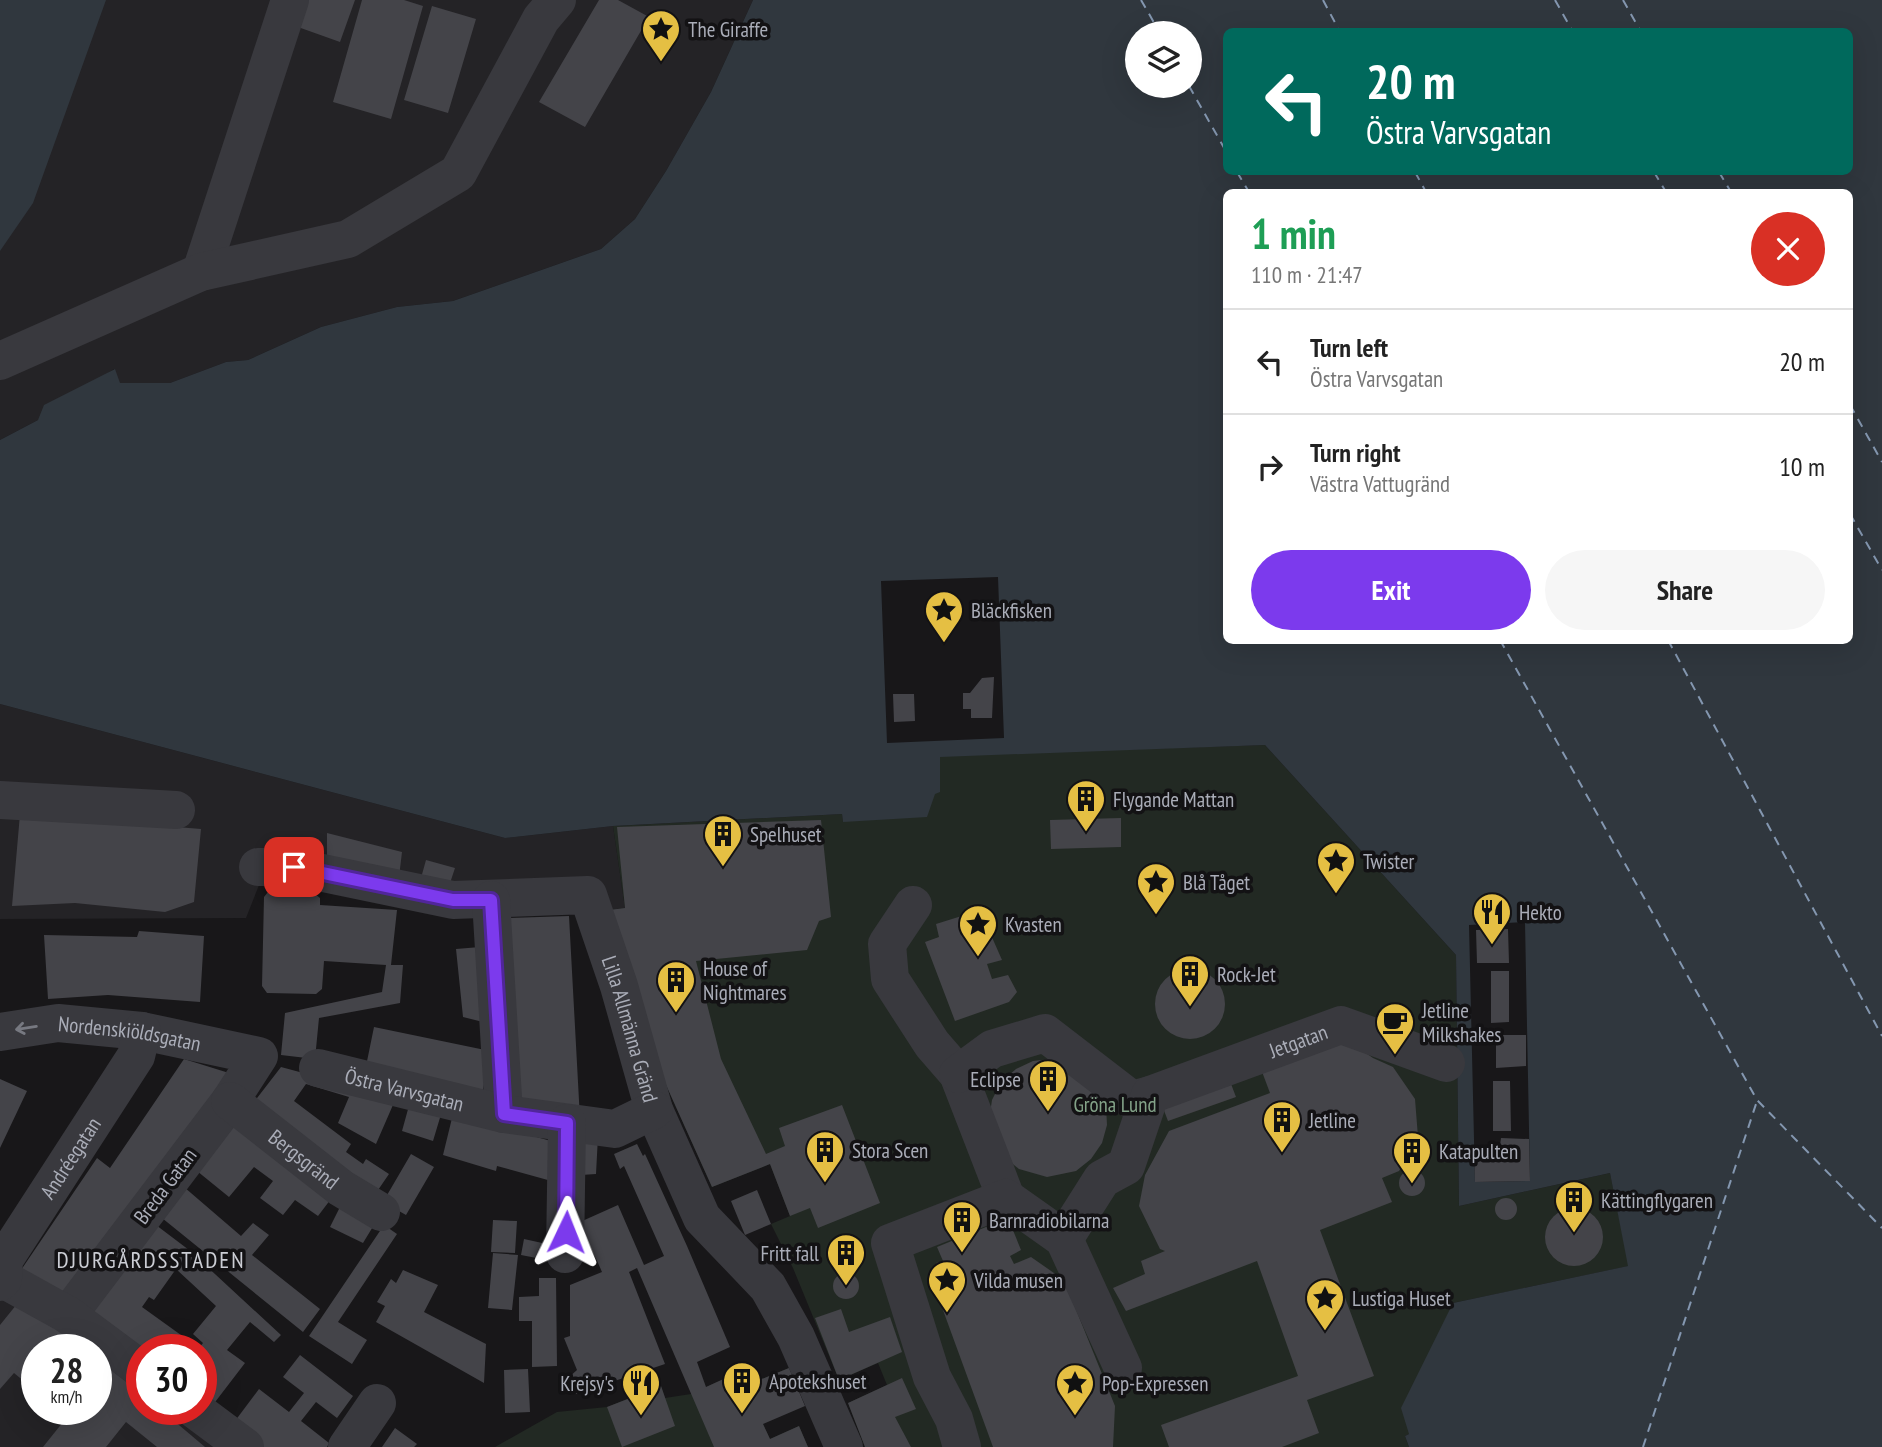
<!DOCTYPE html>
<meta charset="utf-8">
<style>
:root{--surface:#fff;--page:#f6f6f6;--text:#222;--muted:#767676;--line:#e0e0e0;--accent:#7c3aed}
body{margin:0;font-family:"PT Sans Narrow",sans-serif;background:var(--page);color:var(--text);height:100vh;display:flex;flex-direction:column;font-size:26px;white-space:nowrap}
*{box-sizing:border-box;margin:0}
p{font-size:23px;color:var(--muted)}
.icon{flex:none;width:38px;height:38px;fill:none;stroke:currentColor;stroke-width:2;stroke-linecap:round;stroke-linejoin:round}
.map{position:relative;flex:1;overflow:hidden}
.sheet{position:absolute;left:1223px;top:189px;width:630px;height:455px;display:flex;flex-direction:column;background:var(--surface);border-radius:10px;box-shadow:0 7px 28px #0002}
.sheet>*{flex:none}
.hud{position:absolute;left:1223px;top:28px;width:630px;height:147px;border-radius:10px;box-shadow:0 7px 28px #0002;background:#00695c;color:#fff;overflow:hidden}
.fabs{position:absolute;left:1125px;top:21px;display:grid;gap:14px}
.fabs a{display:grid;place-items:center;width:77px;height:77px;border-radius:50%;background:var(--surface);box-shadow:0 7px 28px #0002;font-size:35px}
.speed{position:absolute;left:21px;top:1334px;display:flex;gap:14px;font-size:35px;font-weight:700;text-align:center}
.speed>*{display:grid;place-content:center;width:91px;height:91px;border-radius:50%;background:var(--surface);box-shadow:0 7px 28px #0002;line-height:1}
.speed small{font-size:18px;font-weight:400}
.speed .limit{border:10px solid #d22;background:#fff;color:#111}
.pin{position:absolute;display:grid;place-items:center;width:60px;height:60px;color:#fff;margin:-30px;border-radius:14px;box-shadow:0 4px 10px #0006}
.me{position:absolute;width:77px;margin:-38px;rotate:2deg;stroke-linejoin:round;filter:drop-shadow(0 0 5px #0008)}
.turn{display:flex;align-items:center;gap:24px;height:147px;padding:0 28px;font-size:32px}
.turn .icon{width:91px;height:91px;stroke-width:2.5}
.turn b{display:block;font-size:49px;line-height:60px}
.round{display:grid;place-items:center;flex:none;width:74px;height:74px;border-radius:37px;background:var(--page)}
.overview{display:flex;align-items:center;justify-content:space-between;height:119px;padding:0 28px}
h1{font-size:42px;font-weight:600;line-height:52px;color:#1e9e55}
.action{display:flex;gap:14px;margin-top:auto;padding:14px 28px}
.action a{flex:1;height:80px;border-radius:42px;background:var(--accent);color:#fff;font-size:28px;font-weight:600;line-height:80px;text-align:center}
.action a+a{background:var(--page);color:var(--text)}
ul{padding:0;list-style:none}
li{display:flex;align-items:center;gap:21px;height:105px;padding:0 28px;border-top:2px solid var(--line)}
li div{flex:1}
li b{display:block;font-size:26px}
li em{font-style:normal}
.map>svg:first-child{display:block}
.built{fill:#242326;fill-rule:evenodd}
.green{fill:#222923}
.water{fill:#30373e;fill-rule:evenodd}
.pier{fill:#181719}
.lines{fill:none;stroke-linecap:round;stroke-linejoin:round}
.ferry{stroke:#8497b0;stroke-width:2;stroke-dasharray:9 7;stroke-linecap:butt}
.building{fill:#444449;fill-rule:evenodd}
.minor{stroke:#39393e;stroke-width:38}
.oneway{stroke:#777981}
.route-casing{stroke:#51269a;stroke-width:18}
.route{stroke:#7c3aed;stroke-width:12}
.labels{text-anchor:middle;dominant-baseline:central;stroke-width:7;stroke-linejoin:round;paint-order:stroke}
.poi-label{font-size:21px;fill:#aaadb8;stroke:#131214;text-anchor:start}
.street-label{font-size:21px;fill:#aaadb8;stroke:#131214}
.park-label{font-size:21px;fill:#83a288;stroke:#131214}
.neighbourhood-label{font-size:23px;letter-spacing:2px;fill:#cbcdd4;stroke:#131214}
</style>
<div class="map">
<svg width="1882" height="1447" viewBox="0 0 1882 1447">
<rect width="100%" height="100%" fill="#181719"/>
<path class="built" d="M 0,0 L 753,0 L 711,92 L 666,171 L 635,219 L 601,249 L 453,301 L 397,307 L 321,327 L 248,360 L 226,362 L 170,383 L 119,383 L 114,369 L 38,420 L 0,440 Z
M 0,704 L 505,838 L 613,826 L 625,908 L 609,910 L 261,880 L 246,918 L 0,919 Z
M 0,1272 L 142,1375 L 142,1409 L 187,1409 L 238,1447 L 0,1447 ZM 37,1349 L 96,1349 L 96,1409 L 37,1409 Z"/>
<path class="green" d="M 941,740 L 1013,753 L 1265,745 L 1456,955 L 1459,1206 L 1610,1173 L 1629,1266 L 1453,1303 L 1409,1434 L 1405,1436 L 1409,1447 L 865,1447 L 848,1403 L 887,1385 L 878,1363 L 839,1380 L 793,1268 L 771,1224 L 790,1216 L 770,1164 L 712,1187 L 662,1076 L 609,910 L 625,908 L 613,826 L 842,814 L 843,822 L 940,757 Z
M 789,1368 L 763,1424 L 770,1439 L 799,1426 L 808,1447 L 495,1447 L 557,1412 L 607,1407 L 661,1386 L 665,1398 L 691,1394 L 741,1371 L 747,1385 Z"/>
<path class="water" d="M 0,0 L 106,0 L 33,203 L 0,251 Z
M 753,0 L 1882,0 L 1882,1447 L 1409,1447 L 1405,1436 L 1409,1434 L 1401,1408 L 1453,1303 L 1628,1266 L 1610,1173 L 1459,1206 L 1456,955 L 1265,745 L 940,757 L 940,792 L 935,794 L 927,817 L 843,822 L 842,814 L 613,826 L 505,838 L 0,704 L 0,440 L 38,420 L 44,405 L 115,369 L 120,383 L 170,383 L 226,362 L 248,360 L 321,327 L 397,307 L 453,301 L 601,249 L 635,219 L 666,171 L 711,92 ZM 1227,32 L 1850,32 L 1850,172 L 1227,172 ZM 1138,33 L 1190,33 L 1190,86 L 1138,86 ZM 1227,192 L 1850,192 L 1850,640 L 1227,640 Z"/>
<path class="pier" d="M 998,577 L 1004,738 L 887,743 L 881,581 Z
M 1525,922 L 1530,1181 L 1475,1182 L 1469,925 Z"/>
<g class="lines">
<path class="ferry" d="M 1141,0 L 1160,33
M 1323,0 L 1340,32
M 1555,0 L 1573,32
M 1623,0 L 1641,32
M 1189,86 L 1227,153
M 1237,172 L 1249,192
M 1415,172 L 1426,192
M 1654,172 L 1666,192
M 1719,172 L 1731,192
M 1850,405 L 1882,462
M 1850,514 L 1882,570
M 1500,640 L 1757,1100 L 1882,1228
M 1668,640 L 1882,1036
M 1643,1447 L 1757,1101"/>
</g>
<path class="building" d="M 307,0 L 355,0 L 340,42 L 298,27 Z
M 362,0 L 404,0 L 423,6 L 391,119 L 333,102 Z
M 599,0 L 618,0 L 649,17 L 585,127 L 539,102 Z
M 432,6 L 476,19 L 448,113 L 404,100 Z
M 994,677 L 992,718 L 971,718 L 971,709 L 963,709 L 963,693 L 970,693 L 982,678 Z
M 893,694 L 914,694 L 915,721 L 894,722 Z
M 20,814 L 201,829 L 194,902 L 165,912 L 75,903 L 12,906 Z
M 1121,818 L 1121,847 L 1051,849 L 1050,820 Z
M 821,820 L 831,917 L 819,921 L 807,950 L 696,961 L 721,1059 L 766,1154 L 785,1146 L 779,1128 L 842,1105 L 880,1203 L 818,1228 L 810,1208 L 790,1216 L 770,1164 L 712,1187 L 662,1076 L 609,910 L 625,908 L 617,827 Z
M 327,833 L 402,852 L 399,877 L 327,862 Z
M 426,860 L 455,868 L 449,886 L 421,878 Z
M 268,892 L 315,894 L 320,898 L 320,905 L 397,910 L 391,965 L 403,965 L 400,1003 L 319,1018 L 315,1059 L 281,1055 L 285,1013 L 382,992 L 386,965 L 324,961 L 322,989 L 316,994 L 267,993 L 262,986 L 264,897 Z
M 968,914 L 973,931 L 987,926 L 1002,960 L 987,964 L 992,979 L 1008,975 L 1017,992 L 1009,1002 L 955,1021 L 925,942 L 939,937 L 936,924 Z
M 569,916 L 580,1119 L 520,1101 L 509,918 Z
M 1508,929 L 1509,963 L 1477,963 L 1476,930 Z
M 139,931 L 204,936 L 200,1002 L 108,995 L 48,999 L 44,935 L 137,937 Z
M 480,947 L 487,1023 L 463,1017 L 456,949 Z
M1155 1004a35 35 0 1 1 70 0a35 35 0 1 1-70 0Z
M 1491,971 L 1509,971 L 1509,1022 L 1491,1023 Z
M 374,1027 L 490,1051 L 482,1095 L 365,1071 Z
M 1496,1035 L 1526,1035 L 1526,1066 L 1496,1068 Z
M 1344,1038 L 1373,1058 L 1393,1067 L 1415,1099 L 1418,1137 L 1399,1171 L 1382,1178 L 1392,1202 L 1320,1230 L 1374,1376 L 1307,1400 L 1319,1433 L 1282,1447 L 1169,1447 L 1161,1425 L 1298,1376 L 1257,1261 L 1126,1311 L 1113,1288 L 1145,1274 L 1141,1261 L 1165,1251 L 1160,1249 L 1139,1206 L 1145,1175 L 1169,1131 L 1270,1093 L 1261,1069 Z
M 184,1059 L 229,1073 L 61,1298 L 21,1270 L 97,1158 L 110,1168 Z
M 1050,1059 L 1099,1088 L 1106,1106 L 1107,1125 L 1102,1143 L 1091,1159 L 1076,1171 L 1047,1177 L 1019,1169 L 1003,1156 L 989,1120 L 992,1100 L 1001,1082 L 1016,1069 L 1033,1061 Z
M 281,1067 L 396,1098 L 376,1144 L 338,1123 L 349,1097 L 306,1084 L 294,1101 L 351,1144 L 346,1152 L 363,1164 L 366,1159 L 389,1174 L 376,1193 L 251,1106 Z
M 1228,1076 L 1236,1097 L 1168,1121 L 1160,1100 Z
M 0,1079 L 27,1091 L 0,1148 Z
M 1493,1081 L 1510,1081 L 1511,1131 L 1493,1131 Z
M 410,1102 L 442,1111 L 433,1141 L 402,1131 Z
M 453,1114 L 562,1144 L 555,1182 L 497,1166 L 496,1171 L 443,1155 Z
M 239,1120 L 334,1195 L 318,1216 L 295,1200 L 283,1215 L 260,1198 L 273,1181 L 254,1167 L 229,1197 L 197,1171 Z
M 577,1136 L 598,1136 L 596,1174 L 581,1175 Z
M 1501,1138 L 1529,1139 L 1530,1181 L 1475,1182 L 1474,1145 L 1500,1145 Z
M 637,1144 L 643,1156 L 645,1154 L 687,1246 L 730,1347 L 697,1362 L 706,1387 L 741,1371 L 747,1385 L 789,1368 L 805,1406 L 763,1424 L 770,1439 L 799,1426 L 808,1447 L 714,1447 L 637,1268 L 629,1272 L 665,1364 L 576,1394 L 568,1378 L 577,1370 L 564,1338 L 570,1336 L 570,1285 L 602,1272 L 580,1222 L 618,1205 L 644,1265 L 664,1256 L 624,1166 L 620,1169 L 614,1154 Z
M 411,1154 L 434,1167 L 406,1215 L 383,1202 Z
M1399 1183a13 13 0 1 1 26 0a13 13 0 1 1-26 0Z
M 184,1187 L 241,1236 L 253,1223 L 269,1235 L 252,1255 L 320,1309 L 303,1332 L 162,1218 Z
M 757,1190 L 771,1224 L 745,1235 L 731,1201 Z
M1495 1209a11 11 0 1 1 22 0a11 11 0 1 1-22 0Z
M 343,1201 L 377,1220 L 363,1243 L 330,1227 Z
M1545 1237a29 29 0 1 1 58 0a29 29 0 1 1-58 0Z
M 1008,1218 L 1021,1250 L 1010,1256 L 1014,1264 L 1031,1257 L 1064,1280 L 1115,1406 L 1113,1447 L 993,1447 L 932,1280 L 941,1277 L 936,1263 L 943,1261 L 937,1247 Z
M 493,1220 L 517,1221 L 515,1253 L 491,1252 Z
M 156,1225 L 189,1250 L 281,1335 L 274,1342 L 250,1322 L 227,1350 L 245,1363 L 209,1410 L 201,1404 L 201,1349 L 142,1349 L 86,1320 ZM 176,1269 L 216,1306 L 193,1334 L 203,1343 L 199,1348 L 142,1307 L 149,1297 L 154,1300 Z
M 384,1225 L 397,1234 L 338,1322 L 367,1340 L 352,1364 L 309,1336 Z
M 524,1239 L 556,1246 L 557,1262 L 521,1255 Z
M 493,1253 L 518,1255 L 512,1310 L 488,1308 Z
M 403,1270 L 438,1285 L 424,1312 L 486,1344 L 484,1383 L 376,1322 L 385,1306 L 377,1302 L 391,1279 L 396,1283 Z
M833 1286a13 13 0 1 1 26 0a13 13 0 1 1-26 0Z
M 539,1278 L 556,1278 L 557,1366 L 532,1367 L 532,1321 L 519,1321 L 519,1297 L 539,1296 Z
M 21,1299 L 85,1349 L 37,1349 L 37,1392 L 14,1373 L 0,1389 L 0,1325 Z
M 841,1309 L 849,1332 L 890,1317 L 902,1352 L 839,1380 L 815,1318 Z
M 300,1355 L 353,1396 L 337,1418 L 316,1402 L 301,1421 L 329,1443 L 327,1447 L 261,1447 L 232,1425 L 259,1389 L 289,1412 L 304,1393 L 283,1377 Z
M 96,1358 L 142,1394 L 142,1409 L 160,1409 L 205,1447 L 157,1447 L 126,1422 L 106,1447 L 43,1447 L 67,1417 L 57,1409 L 96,1409 Z
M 528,1369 L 530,1412 L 505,1413 L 504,1370 Z
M 902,1378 L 916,1409 L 895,1417 L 911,1447 L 865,1447 L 848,1403 Z
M 661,1386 L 675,1426 L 622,1447 L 607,1407 Z
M 395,1428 L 417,1444 L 414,1447 L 382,1447 Z"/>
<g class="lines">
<g class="minor">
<path d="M 201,272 L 290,0"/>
<path d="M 0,361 L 201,272 L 348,239 L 458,173 L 541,19 L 557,0"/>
<path d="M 0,800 L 176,810"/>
<path id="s1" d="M 258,867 L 294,867 L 453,900 L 588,895 L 619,986 L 654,1110 L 702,1218 L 768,1287 L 796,1337 L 844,1447"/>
<path d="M 491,900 L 504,1114"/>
<path d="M 913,905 L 887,944 L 890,979 L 932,1044 L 958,1074 L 1006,1198"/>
<path id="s2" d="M 0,1032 L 58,1023 L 142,1031 L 259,1056 L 230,1101 L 68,1315"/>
<path id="s3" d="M 318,1068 L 504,1114 L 615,1129 L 654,1110"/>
<path d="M 958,1074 L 992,1049 L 1045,1033 L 1132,1100 L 1150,1095"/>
<path id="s4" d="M 230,1101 L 341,1188 L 381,1212"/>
<path id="s5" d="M 1064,1239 L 1102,1179 L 1126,1166 L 1150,1095 L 1341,1025 L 1446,1063"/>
<path d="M 565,1254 L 567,1123"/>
<path d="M 3,1279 L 68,1315 L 142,1370"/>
<path id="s6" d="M 0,1282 L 3,1279 L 4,1260 L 136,1056 L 142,1031"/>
<path d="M 194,1409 L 245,1447"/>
<path d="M 347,1447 L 377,1403"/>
<path d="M 962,1447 L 954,1419 L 932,1377 L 890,1243 L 1006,1198 L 1064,1239 L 1123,1368"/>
</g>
</g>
<defs><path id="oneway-shaft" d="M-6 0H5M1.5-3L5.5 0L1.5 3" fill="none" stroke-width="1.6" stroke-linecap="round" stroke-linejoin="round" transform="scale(1.75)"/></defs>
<use class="oneway" href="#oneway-shaft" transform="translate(26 1028) rotate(171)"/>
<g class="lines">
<defs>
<path id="route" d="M 294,867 L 453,900 L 491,900 L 504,1114 L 567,1123 L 566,1232"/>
</defs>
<use href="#route" class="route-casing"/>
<use href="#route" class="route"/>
</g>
<defs>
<symbol id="sight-pin" viewBox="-11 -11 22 30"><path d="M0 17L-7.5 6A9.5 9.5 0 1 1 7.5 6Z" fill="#e5bf43" stroke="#131214"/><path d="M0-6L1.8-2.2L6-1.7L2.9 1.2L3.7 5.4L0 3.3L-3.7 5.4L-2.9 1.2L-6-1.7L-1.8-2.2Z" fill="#111"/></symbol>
<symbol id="building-pin" viewBox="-11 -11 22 30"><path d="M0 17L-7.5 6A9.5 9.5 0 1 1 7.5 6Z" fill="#e5bf43" stroke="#131214"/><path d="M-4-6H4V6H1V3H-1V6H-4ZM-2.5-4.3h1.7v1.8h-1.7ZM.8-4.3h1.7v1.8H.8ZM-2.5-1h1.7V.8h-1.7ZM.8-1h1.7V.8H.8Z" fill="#111"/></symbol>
<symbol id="restaurant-pin" viewBox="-11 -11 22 30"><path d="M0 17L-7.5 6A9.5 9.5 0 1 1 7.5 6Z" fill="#e5bf43" stroke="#131214"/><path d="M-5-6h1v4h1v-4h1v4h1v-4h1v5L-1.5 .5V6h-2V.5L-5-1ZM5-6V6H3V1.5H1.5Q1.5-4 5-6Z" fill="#111"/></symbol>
<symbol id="cafe-pin" viewBox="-11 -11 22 30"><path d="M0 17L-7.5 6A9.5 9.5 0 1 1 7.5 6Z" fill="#e5bf43" stroke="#131214"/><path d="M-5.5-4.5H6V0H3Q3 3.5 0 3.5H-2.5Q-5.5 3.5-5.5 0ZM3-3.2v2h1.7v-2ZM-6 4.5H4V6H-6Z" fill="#111"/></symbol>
</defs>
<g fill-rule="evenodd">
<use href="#sight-pin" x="639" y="7" width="44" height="60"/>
<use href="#sight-pin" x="922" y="588" width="44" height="60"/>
<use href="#building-pin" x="1064" y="777" width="44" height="60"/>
<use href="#building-pin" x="701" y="812" width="44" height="60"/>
<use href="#sight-pin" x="1314" y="839" width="44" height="60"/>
<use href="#sight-pin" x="1134" y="860" width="44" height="60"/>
<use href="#restaurant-pin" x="1470" y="890" width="44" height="60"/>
<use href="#sight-pin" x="956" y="902" width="44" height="60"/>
<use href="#building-pin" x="1168" y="952" width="44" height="60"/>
<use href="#building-pin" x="654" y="958" width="44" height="60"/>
<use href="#cafe-pin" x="1373" y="1000" width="44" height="60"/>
<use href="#building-pin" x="1026" y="1057" width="44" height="60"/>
<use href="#building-pin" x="1260" y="1098" width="44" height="60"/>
<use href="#building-pin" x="803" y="1128" width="44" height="60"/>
<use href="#building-pin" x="1390" y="1129" width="44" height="60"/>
<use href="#building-pin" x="1552" y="1178" width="44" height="60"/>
<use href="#building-pin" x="940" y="1198" width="44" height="60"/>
<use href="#building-pin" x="824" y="1231" width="44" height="60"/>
<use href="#sight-pin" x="925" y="1258" width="44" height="60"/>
<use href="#sight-pin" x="1303" y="1276" width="44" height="60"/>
<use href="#building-pin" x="720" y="1359" width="44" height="60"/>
<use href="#restaurant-pin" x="619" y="1361" width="44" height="60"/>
<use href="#sight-pin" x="1053" y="1361" width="44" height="60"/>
</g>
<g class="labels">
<g class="poi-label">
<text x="688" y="29">The Giraffe</text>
<text x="971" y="610">Bläckfisken</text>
<text x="1113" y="799">Flygande Mattan</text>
<text x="750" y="834">Spelhuset</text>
<text x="1363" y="861">Twister</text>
<text x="1183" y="882">Blå Tåget</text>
<text x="1519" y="912">Hekto</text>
<text x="1005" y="924">Kvasten</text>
<text x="703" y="968">House of<tspan x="703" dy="24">Nightmares</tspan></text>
<text x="1217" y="974">Rock-Jet</text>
<text x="1422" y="1010">Jetline<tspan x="1422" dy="24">Milkshakes</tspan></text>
<text x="1021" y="1079" text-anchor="end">Eclipse</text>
<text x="1309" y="1120">Jetline</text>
<text x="852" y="1150">Stora Scen</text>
<text x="1439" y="1151">Katapulten</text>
<text x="1601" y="1200">Kättingflygaren</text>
<text x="989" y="1220">Barnradiobilarna</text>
<text x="819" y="1253" text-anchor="end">Fritt fall</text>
<text x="974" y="1280">Vilda musen</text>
<text x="1352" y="1298">Lustiga Huset</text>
<text x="769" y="1381">Apotekshuset</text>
<text x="614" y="1383" text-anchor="end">Krejsy's</text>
<text x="1102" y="1383">Pop-Expressen</text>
</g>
<g class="street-label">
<text stroke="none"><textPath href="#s1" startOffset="474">Lilla Allmänna Gränd</textPath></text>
<text stroke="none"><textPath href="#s2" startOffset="131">Nordenskiöldsgatan</textPath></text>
<text stroke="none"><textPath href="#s5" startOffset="331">Jetgatan</textPath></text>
<text stroke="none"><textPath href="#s3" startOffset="89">Östra Varvsgatan</textPath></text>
<text stroke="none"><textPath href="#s6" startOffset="145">Andréegatan</textPath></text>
<text stroke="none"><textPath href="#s4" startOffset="94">Bergsgränd</textPath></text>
<text transform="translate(165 1186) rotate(-53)">Breda Gatan</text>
</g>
<g class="park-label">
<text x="1115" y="1104">Gröna Lund</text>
</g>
<g class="neighbourhood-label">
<text x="151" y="1259">DJURGÅRDSSTADEN</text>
</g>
</g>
</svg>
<div class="fabs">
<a><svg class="icon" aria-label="layers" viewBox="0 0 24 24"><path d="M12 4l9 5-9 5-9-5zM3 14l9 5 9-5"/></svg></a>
</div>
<div class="speed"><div>28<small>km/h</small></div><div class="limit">30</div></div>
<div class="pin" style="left:294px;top:867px;background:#d93025"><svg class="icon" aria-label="arrive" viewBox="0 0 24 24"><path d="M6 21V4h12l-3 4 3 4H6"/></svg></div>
<svg class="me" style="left:566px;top:1232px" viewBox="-20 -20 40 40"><path d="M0-17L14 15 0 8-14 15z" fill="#7c3aed" stroke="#fff" stroke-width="4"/></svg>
<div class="hud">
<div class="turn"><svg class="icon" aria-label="left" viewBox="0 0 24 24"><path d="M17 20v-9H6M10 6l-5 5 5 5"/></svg><div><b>20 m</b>Östra Varvsgatan</div></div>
</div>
<section class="sheet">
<div class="overview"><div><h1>1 min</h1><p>110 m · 21:47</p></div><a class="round" style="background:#d93025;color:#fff"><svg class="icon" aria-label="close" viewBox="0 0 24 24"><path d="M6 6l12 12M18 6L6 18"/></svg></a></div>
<ul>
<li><svg class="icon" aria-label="left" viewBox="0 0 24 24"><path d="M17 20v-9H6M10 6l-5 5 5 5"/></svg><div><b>Turn left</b><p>Östra Varvsgatan</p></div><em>20 m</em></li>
<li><svg class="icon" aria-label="right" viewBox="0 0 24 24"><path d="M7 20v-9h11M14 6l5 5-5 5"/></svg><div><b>Turn right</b><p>Västra Vattugränd</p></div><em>10 m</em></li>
</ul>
<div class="action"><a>Exit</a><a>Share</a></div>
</section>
</div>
